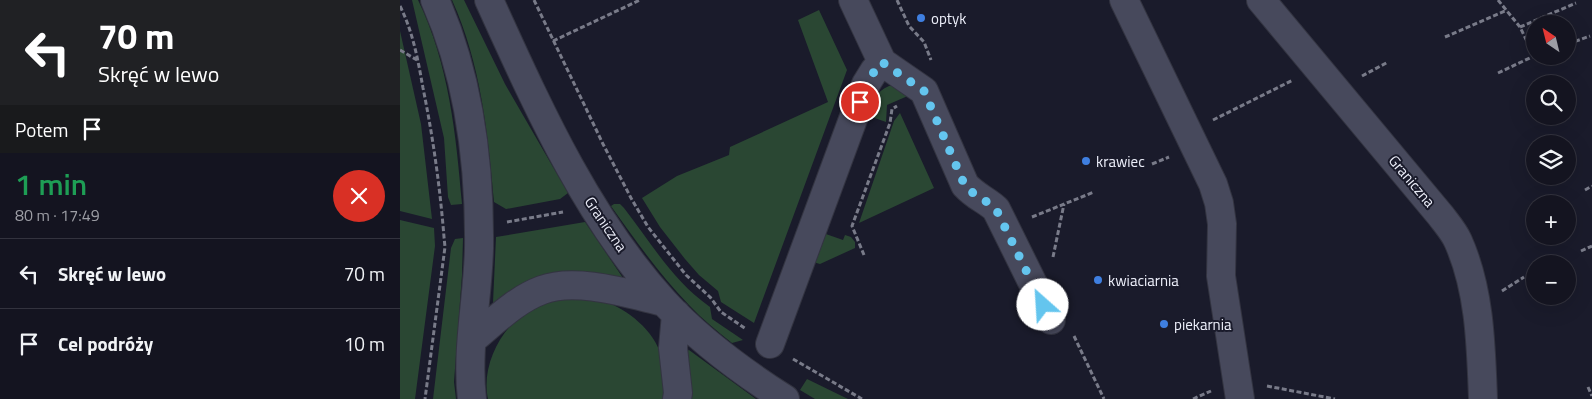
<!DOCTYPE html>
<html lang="pl">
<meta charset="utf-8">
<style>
:root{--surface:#141420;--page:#1d1d29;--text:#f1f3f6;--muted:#9d9ea5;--line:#33333e}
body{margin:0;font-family:"Titillium Web",sans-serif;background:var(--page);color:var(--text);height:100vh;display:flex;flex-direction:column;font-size:19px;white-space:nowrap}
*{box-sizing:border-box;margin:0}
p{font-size:16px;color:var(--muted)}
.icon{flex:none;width:28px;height:28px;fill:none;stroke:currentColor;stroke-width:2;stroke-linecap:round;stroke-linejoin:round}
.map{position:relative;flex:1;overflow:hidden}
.side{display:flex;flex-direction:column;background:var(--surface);width:400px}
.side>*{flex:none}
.top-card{background:#202124;color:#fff;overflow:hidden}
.needle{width:32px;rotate:325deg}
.tools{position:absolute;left:1126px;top:15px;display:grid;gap:10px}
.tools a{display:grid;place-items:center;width:50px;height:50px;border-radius:50%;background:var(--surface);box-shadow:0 5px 20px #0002,0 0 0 1px var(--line);font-size:25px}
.pin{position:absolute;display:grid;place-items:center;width:42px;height:42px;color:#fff;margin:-21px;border:2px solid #fff;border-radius:50%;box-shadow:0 1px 5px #0007}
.me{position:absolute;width:55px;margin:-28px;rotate:334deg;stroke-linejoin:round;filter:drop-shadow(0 0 4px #0008)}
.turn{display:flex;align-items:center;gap:18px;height:105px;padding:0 15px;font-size:22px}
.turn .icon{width:65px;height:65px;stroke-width:2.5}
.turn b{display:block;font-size:35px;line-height:42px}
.then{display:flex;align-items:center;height:48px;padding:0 15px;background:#0003;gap:10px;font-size:19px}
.round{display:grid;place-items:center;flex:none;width:52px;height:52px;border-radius:26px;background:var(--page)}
.head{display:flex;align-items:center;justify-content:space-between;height:85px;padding:0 15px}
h1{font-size:30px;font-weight:600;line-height:38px;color:#1e9e55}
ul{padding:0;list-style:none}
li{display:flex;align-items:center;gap:15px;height:70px;padding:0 15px;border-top:1px solid var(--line)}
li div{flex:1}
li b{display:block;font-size:19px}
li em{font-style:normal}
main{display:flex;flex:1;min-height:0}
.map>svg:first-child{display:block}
.green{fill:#2a4733}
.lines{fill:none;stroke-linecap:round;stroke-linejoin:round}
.minor-casing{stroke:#333441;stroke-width:30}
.path{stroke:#797b89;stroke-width:3;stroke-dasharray:5 2.5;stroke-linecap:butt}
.minor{stroke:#47495c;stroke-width:28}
.route{stroke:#64c5ee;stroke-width:9;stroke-dasharray:0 16.2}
.shop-dot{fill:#3f7fe0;stroke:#1a1b2b;stroke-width:2}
.labels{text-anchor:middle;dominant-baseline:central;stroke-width:4;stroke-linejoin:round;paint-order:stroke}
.poi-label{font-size:15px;fill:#edeffa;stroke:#1a1b2b;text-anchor:start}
.street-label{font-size:15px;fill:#edeffa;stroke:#1a1b2b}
</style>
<main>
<section class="side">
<div class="top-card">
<div class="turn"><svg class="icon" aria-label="left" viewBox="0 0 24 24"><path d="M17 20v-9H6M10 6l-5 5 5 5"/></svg><div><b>70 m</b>Skręć w lewo</div></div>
<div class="then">Potem<svg class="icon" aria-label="arrive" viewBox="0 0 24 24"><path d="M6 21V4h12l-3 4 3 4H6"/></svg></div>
</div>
<div class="head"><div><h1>1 min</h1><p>80 m · 17:49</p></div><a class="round" style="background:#d93025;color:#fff"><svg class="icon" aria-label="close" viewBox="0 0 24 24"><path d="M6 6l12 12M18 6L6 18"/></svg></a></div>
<ul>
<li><svg class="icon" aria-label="left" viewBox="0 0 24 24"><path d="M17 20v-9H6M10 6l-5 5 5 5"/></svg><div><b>Skręć w lewo</b></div><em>70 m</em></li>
<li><svg class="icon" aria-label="arrive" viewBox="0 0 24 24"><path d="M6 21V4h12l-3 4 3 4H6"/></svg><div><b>Cel podróży</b></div><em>10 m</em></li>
</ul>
</section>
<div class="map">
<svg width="1192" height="399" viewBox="0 0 1192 399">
<rect width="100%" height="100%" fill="#1a1b2b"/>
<path class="green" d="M 12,0 L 18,0 C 49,64 56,134 62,204 L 51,205 L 48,197 L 44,138 Z
M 52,0 L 64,0 L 105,84 L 168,193 L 160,199 L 106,209 L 94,202 C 88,134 81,64 52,0 Z
M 419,10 L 447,70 L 354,323 L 321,302 L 318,291 L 299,275 L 285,259 L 260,227 L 242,198 L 277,176 L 329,155 L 330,147 L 428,102 L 398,20 Z
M 0,31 L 21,124 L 32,219 L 0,211 Z
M 489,86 L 495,86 L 510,95 L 487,105 L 486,122 L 466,115 C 472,103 476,91 489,86 Z
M 500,113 L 534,188 L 459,223 L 494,121 Z
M 214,204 L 220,204 L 224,208 C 252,244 272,280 310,307 L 312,319 L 343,340 L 332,343 C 317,331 302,319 289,305 C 260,275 235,240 211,206 Z
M 0,220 L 34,228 L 35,246 L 15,399 L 0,399 Z
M 185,222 L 223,278 L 223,280 L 97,305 L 93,303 L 96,237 Z
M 423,233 L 443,240 L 445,235 L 451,237 L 455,242 L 455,248 L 420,264 L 413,262 Z
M 63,238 L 62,275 L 54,382 L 56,399 L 33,399 L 51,248 L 55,239 Z
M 169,297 C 180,299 193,298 204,301 C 227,309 255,331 261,356 C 264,370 264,385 265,399 L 88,399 C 81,367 100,328 128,311 C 140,304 155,300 169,297 Z
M 289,350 L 356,399 L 289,399 L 287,351 Z
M 407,379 L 448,399 L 415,399 L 400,390 Z"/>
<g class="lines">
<defs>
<path id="minor" d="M 35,0 C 69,77 80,164 79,248 C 78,298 66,349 72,399
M 89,0 C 137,105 185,215 264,302 C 299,340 341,371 385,399
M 453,0 L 482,62 L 524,91 L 565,185 C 576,197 585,199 596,209 L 651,320
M 724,0 L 813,184 L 819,203 L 822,224 L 821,276 L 840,399
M 861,0 L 1041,216 C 1047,224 1054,232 1058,241 C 1080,290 1081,346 1083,399
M 276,314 L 273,348 L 278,393 L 277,399
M 73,339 C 94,322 115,300 142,290 C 176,277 229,294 264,302
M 370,344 L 466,84 L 474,71 L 482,62"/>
</defs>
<use href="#minor" class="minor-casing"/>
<path class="path" d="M 134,0 L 203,144 L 231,198 L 248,227 L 286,275 L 310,297 L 321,312 L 346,329
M 497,0 L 509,26 L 524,42 L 531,60
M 1098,0 L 1120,27 L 1134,56
M 0,6 C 13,32 18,60 23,88 C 33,137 40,187 44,237 L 45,247 L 25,399
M 1120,27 L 1176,3
M 1045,37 L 1107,10
M 153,41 L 240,0
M 1168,44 L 1190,36
M 0,50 L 17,60
M 1098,73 L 1134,56
M 962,76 L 988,62
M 813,120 L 893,80
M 752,164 L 769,157
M 1185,190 L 1192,186
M 632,217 L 694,192
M 107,222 L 163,212
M 1181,251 L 1192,246
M 464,255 L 452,226 L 490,123 L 492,109 L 497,106
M 653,257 L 664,204
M 1102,291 L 1124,277
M 674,336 L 704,399
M 393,359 L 462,399
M 867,386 L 935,399
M 1188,387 L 1192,396
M 793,399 L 811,391"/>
<use href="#minor" class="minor"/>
</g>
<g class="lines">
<path class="route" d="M 460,102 C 465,86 471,74 482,62 L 524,91 L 565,186 C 576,197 585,199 596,209 L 643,305"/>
</g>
<g class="shop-dot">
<circle cx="521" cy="18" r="5"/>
<circle cx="686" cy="161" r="5"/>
<circle cx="698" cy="280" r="5"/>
<circle cx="764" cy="324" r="5"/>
</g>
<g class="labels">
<g class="poi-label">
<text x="531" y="18">optyk</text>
<text x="696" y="161">krawiec</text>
<text x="708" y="280">kwiaciarnia</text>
<text x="774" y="324">piekarnia</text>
</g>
<g class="street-label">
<text transform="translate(1012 181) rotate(50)">Graniczna</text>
<text transform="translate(206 224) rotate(56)">Graniczna</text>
</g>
</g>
</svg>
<div class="tools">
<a><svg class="needle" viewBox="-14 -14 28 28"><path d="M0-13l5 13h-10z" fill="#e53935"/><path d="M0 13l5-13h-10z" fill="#9d9ea5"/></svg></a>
<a><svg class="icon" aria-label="search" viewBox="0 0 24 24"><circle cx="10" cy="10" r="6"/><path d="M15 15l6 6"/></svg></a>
<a><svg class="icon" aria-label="layers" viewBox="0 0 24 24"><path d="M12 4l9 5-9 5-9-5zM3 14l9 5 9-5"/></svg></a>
<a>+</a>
<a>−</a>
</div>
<div class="pin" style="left:460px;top:102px;background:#d93025"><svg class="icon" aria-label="arrive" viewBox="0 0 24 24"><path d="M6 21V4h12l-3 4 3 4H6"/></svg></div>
<svg class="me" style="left:643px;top:305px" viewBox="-20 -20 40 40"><circle r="19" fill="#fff"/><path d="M0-13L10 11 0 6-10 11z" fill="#64c5ee"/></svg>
</div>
</main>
